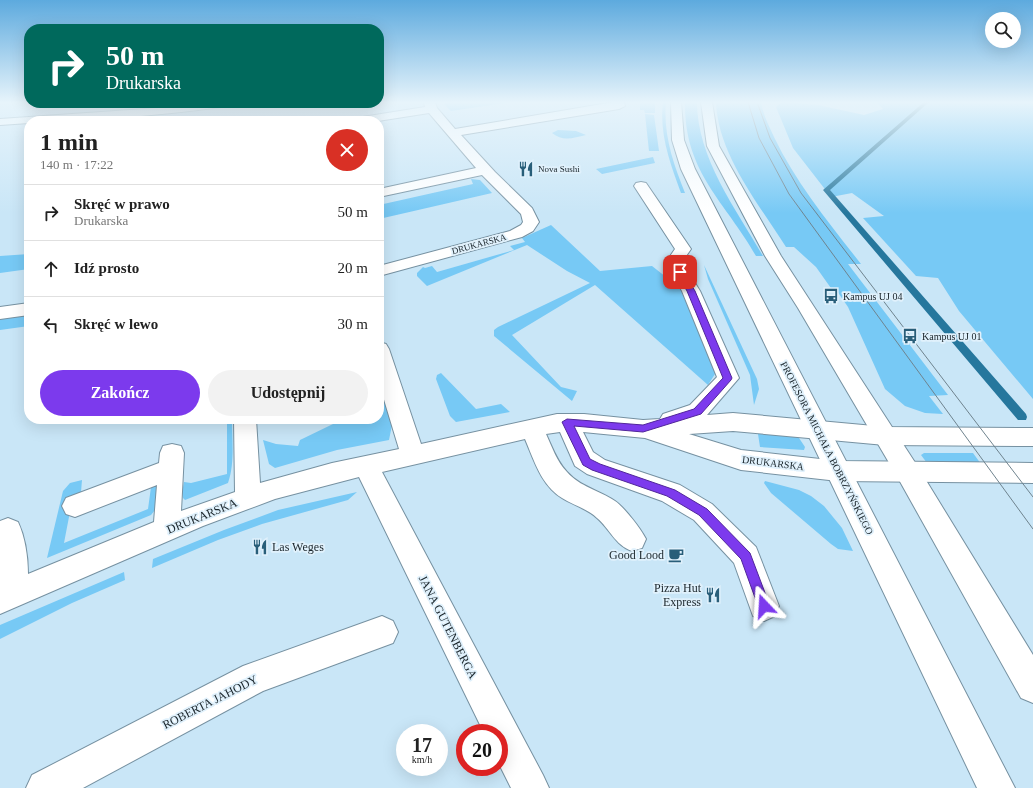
<!DOCTYPE html>
<html lang="pl">
<meta charset="utf-8">
<style>
:root{--surface:#fff;--page:#f2f2f2;--text:#222;--muted:#767676;--line:#e0e0e0;--accent:#7c3aed}
body{margin:0;font-family:"Times New Roman",serif;background:var(--page);color:var(--text);height:100vh;display:flex;flex-direction:column;font-size:15px;white-space:nowrap}
*{box-sizing:border-box;margin:0}
p{font-size:13px;color:var(--muted)}
.icon{flex:none;width:22px;height:22px;fill:none;stroke:currentColor;stroke-width:2;stroke-linecap:round;stroke-linejoin:round}
.map{position:relative;flex:1;overflow:hidden}
.side{position:absolute;left:24px;top:116px;width:360px;height:308px;display:flex;flex-direction:column;background:var(--surface);border-radius:16px;box-shadow:0 4px 16px #0002}
.side>*{flex:none}
.hud{position:absolute;left:24px;top:24px;width:360px;height:84px;border-radius:16px;box-shadow:0 4px 16px #0002;background:#00695c;color:#fff;overflow:hidden}
.fabs{position:absolute;left:985px;top:12px;display:grid;gap:8px}
.fabs a{display:grid;place-items:center;width:36px;height:36px;border-radius:50%;background:var(--surface);box-shadow:0 4px 16px #0002;font-size:20px}
.speed{position:absolute;left:396px;top:724px;display:flex;gap:8px;font-size:20px;font-weight:700;text-align:center}
.speed>*{display:grid;place-content:center;width:52px;height:52px;border-radius:50%;background:var(--surface);box-shadow:0 4px 16px #0002;line-height:1}
.speed small{font-size:10px;font-weight:400}
.speed .limit{border:6px solid #d22;background:#fff;color:#111}
.pin{position:absolute;display:grid;place-items:center;width:34px;height:34px;color:#fff;margin:-17px;border-radius:8px;box-shadow:0 2px 6px #0006}
.me{position:absolute;width:44px;margin:-22px;rotate:340deg;stroke-linejoin:round;filter:drop-shadow(0 0 3px #0008)}
.turn{display:flex;align-items:center;gap:14px;height:84px;padding:0 16px;font-size:18px}
.turn .icon{width:52px;height:52px;stroke-width:2.5}
.turn b{display:block;font-size:28px;line-height:34px}
.round{display:grid;place-items:center;flex:none;width:42px;height:42px;border-radius:21px;background:var(--page)}
.headline{display:flex;align-items:center;justify-content:space-between;height:68px;padding:0 16px}
h1{font-size:24px;font-weight:700;line-height:30px}
.cta{display:flex;gap:8px;margin-top:auto;padding:8px 16px}
.cta a{flex:1;height:46px;border-radius:24px;background:var(--accent);color:#fff;font-size:16px;font-weight:700;line-height:46px;text-align:center}
.cta a+a{background:var(--page);color:var(--text)}
ul{padding:0;list-style:none}
li{display:flex;align-items:center;gap:12px;height:56px;padding:0 16px;border-top:1px solid var(--line)}
li div{flex:1}
li b{display:block;font-size:15px}
li em{font-style:normal}
.map>svg:first-child{display:block}
.green{fill:#77c9f5}
.lines{fill:none;stroke-linecap:round;stroke-linejoin:round}
.stream{fill:#26779d;fill-rule:evenodd}
.minor-casing{stroke:#7691a1;stroke-width:2}
.major-casing{stroke:#7691a1;stroke-width:2}
.minor{fill:#fff;fill-rule:evenodd}
.major{fill:#fff;fill-rule:evenodd}
.tram{stroke:#6f838e;stroke-width:1}
.route{fill:#7c3aed;stroke:#51269a}
.labels{text-anchor:middle;dominant-baseline:central;stroke-width:3.5;stroke-linejoin:round;paint-order:stroke}
.far-poi-label{font-size:9px;fill:#19242a;stroke:#e0f1fc;text-anchor:start}
.far-street-label{font-size:9px;fill:#19242a;stroke:#e0f1fc}
.poi-label{font-size:10px;fill:#19242a;stroke:#e0f1fc;text-anchor:start}
.street-label{font-size:10px;fill:#19242a;stroke:#e0f1fc}
.near-street-label{font-size:12px;fill:#19242a;stroke:#e0f1fc}
.near-poi-label{font-size:12px;fill:#19242a;stroke:#e0f1fc;text-anchor:end}
</style>
<div class="map">
<svg width="1033" height="788" viewBox="0 0 1033 788">
<rect width="100%" height="100%" fill="#c9e6f7"/>
<path class="green" d="M 448,102 L 511,102 L 451,111 L 444,104 Z
M 640,102 L 655,102 L 655,113 L 645,113 L 644,110 L 640,110 Z
M 663,102 L 666,102 C 663,134 673,163 685,193 L 681,193 C 670,163 659,134 663,102 Z
M 685,102 L 697,102 C 697,158 736,209 763,256 L 756,256 C 725,201 684,173 685,102 Z
M 716,102 L 761,102 C 763,115 769,126 774,137 C 796,183 829,223 861,264 L 848,264 L 948,395 L 929,396 L 943,414 L 925,413 L 905,406 L 885,389 L 848,307 L 837,291 L 833,291 L 816,267 L 794,247 L 786,247 C 759,204 718,155 716,102 Z
M 782,102 L 818,105 L 864,115 L 883,109 L 877,102 L 1033,102 L 1033,399 L 959,311 L 938,278 L 916,276 L 863,218 L 884,216 L 852,193 L 831,197 L 793,148 L 776,107 Z
M 645,114 L 654,115 L 659,151 L 649,151 Z
M 558,130 L 576,131 L 586,135 C 573,138 563,142 552,133 Z
M 653,157 L 655,163 L 602,174 L 596,169 Z
M 471,179 L 480,180 L 492,193 L 379,219 L 379,205 L 473,184 Z
M 551,225 L 600,271 L 652,266 L 680,288 L 714,369 L 715,374 L 708,385 L 595,285 L 512,335 L 561,387 L 577,391 L 572,401 L 494,336 L 494,330 L 498,327 L 590,283 L 567,271 L 527,245 L 427,286 L 417,276 L 417,273 L 423,267 L 425,268 L 432,266 L 437,272 L 514,250 L 510,246 L 525,242 L 522,238 Z
M 29,254 L 29,269 L 0,273 L 0,256 Z
M 704,265 L 757,379 L 759,389 L 754,405 L 750,375 L 708,279 Z
M 29,314 L 29,326 L 0,330 L 0,318 Z
M 441,373 L 476,409 L 501,404 L 510,412 L 456,422 L 450,416 L 436,379 L 437,375 Z
M 379,382 L 392,425 L 389,440 L 337,450 L 275,468 L 269,464 L 263,440 L 276,444 L 298,446 L 300,440 L 333,424 L 332,419 L 379,419 Z
M 227,419 L 232,419 C 232,440 235,463 228,483 L 185,500 L 183,498 L 182,492 L 184,482 L 191,483 L 227,474 Z
M 758,434 L 794,436 L 799,438 L 805,447 L 804,450 L 760,447 Z
M 924,453 L 973,453 L 981,464 L 927,463 L 921,455 Z
M 82,480 L 81,492 L 73,496 L 64,543 L 148,509 L 151,487 L 157,485 L 155,510 L 151,515 L 47,558 L 63,491 L 70,483 Z
M 765,481 L 799,490 L 811,496 L 824,506 L 842,528 L 853,551 L 838,549 L 831,544 L 771,493 L 764,483 Z
M 357,492 L 348,500 L 262,524 L 218,540 L 152,568 L 153,559 L 224,530 L 278,510 Z
M 124,572 L 125,580 L 72,603 L 0,639 L 0,625 Z"/>
<g class="lines">
<path class="stream" d="M 924,102 L 929,102 L 830,190 L 1026,414 L 1027,417 L 1026,420 L 1018,420 L 823,190 Z"/>
<defs>
<path id="minor" d="M 424,102 L 435,102 L 437,108 L 455,129 L 614,102 L 624,102 L 625,106 L 619,109 L 461,135 L 495,172 L 532,208 L 539,222 L 533,231 L 522,237 L 379,276 L 379,266 L 510,231 L 521,225 L 523,222 L 521,214 L 482,175 L 379,197 L 379,189 L 476,168 L 429,113 L 378,121 L 350,121 L 352,119 L 356,118 L 425,107 Z
M 202,103 L 234,103 L 229,106 C 163,115 96,121 29,121 L 29,123 L 0,125 L 0,119 L 173,107 Z
M 641,182 L 646,183 L 691,249 L 682,262 L 700,291 L 739,378 L 707,415 L 733,413 L 885,427 L 1033,428 L 1033,446 L 885,445 L 733,431 L 689,434 L 741,450 L 838,461 L 1033,463 L 1033,483 L 838,481 L 741,470 L 645,438 L 583,432 L 593,452 L 605,460 L 680,485 L 712,504 L 756,547 L 779,606 L 775,616 L 764,621 L 753,616 L 734,563 L 694,520 L 662,501 L 587,474 L 575,466 L 560,432 L 546,434 C 552,447 557,462 567,472 C 580,487 599,490 615,501 C 624,507 641,529 646,539 L 642,548 L 632,551 C 615,545 610,529 597,518 C 588,509 573,505 562,498 C 541,485 534,460 525,439 L 382,472 L 543,775 L 549,788 L 511,788 L 499,764 L 499,733 L 484,733 L 359,477 L 275,499 L 203,526 L 0,614 L 0,521 L 8,518 L 18,522 C 25,537 28,557 28,574 L 154,522 L 157,485 L 75,517 L 66,514 L 62,506 L 66,498 L 159,463 L 160,453 L 163,446 L 172,444 L 181,446 L 184,453 L 181,511 L 235,492 L 234,419 L 256,419 L 260,483 L 332,463 L 399,449 L 379,383 L 379,342 L 386,344 L 389,349 L 421,444 L 557,414 L 584,414 L 643,420 L 660,419 L 663,414 L 690,405 L 717,377 L 682,291 L 666,262 L 675,249 L 634,186 L 636,183 Z
M 29,303 L 29,315 L 0,319 L 0,307 Z
M 382,616 L 393,621 L 398,632 L 393,643 L 263,691 L 83,788 L 26,788 L 32,775 L 243,666 Z"/>
<path id="major" d="M 671,102 L 681,102 L 684,140 L 695,169 L 1015,788 L 977,788 L 681,169 L 672,140 Z
M 701,102 L 712,102 L 719,146 L 781,256 L 916,464 L 1033,655 L 1033,703 L 1021,698 L 898,478 L 798,308 L 765,256 L 707,146 Z"/>
</defs>
<use href="#minor" class="minor-casing"/>
<use href="#major" class="major-casing"/>
<use href="#minor" class="minor"/>
<use href="#major" class="major"/>
<path class="tram" d="M 748,102 L 759,138 L 789,194 L 1033,529
M 757,102 L 770,138 L 801,193 L 1033,497"/>
</g>
<linearGradient id="sky" x2="0" y2="1"><stop stop-color="#5daade"/><stop offset="0.48" stop-color="#e7f4fb"/><stop offset="1" stop-color="#e7f4fb" stop-opacity="0"/></linearGradient>
<rect width="1033" height="213" fill="url(#sky)"/>
<path class="route" d="M 677,270 L 682,270 L 695,291 L 732,378 L 731,380 L 701,414 L 643,432 L 574,426 L 590,459 L 600,464 L 675,490 L 707,509 L 750,553 L 770,606 L 768,610 L 764,612 L 760,610 L 758,606 L 741,559 L 699,515 L 667,496 L 592,470 L 583,465 L 562,422 L 567,419 L 643,425 L 694,409 L 723,378 L 687,291 L 676,272 Z"/>
<defs>
<symbol id="restaurant-bare" viewBox="-9 -9 18 18"><path d="M-5-6h1v4h1v-4h1v4h1v-4h1v5L-1.5 .5V6h-2V.5L-5-1ZM5-6V6H3V1.5H1.5Q1.5-4 5-6Z" fill="#285e79" stroke="#e0f1fc" stroke-width="2.5" paint-order="stroke"/></symbol>
<symbol id="bus-bare" viewBox="-9 -9 18 18"><path d="M-5-6H5V4H4V6H2V4H-2V6H-4V4H-5ZM-3.5-4V0h7V-4ZM-3.5 1.2v1.5H-2V1.2ZM2 1.2v1.5H3.5V1.2Z" fill="#285e79" stroke="#e0f1fc" stroke-width="2.5" paint-order="stroke"/></symbol>
<symbol id="cafe-bare" viewBox="-9 -9 18 18"><path d="M-5.5-4.5H6V0H3Q3 3.5 0 3.5H-2.5Q-5.5 3.5-5.5 0ZM3-3.2v2h1.7v-2ZM-6 4.5H4V6H-6Z" fill="#285e79" stroke="#e0f1fc" stroke-width="2.5" paint-order="stroke"/></symbol>
</defs>
<g fill-rule="evenodd">
<use href="#restaurant-bare" x="515" y="158" width="22" height="22"/>
<use href="#bus-bare" x="820" y="285" width="22" height="22"/>
<use href="#bus-bare" x="899" y="325" width="22" height="22"/>
<use href="#restaurant-bare" x="249" y="536" width="22" height="22"/>
<use href="#cafe-bare" x="665" y="544" width="22" height="22"/>
<use href="#restaurant-bare" x="702" y="584" width="22" height="22"/>
</g>
<g class="labels">
<g class="far-poi-label">
<text x="538" y="169">Nova Sushi</text>
</g>
<g class="far-street-label">
<text transform="translate(479 244) rotate(-15)">DRUKARSKA</text>
</g>
<g class="poi-label">
<text x="843" y="296">Kampus UJ 04</text>
<text x="922" y="336">Kampus UJ 01</text>
</g>
<g class="street-label">
<text transform="translate(827 448) rotate(63)">PROFESORA MICHAŁA BOBRZYŃSKIEGO</text>
<text transform="translate(773 463) rotate(7)">DRUKARSKA</text>
</g>
<g class="near-street-label">
<text transform="translate(202 516) rotate(-22)">DRUKARSKA</text>
<text transform="translate(448 627) rotate(63)">JANA GUTENBERGA</text>
<text transform="translate(210 702) rotate(-27)">ROBERTA JAHODY</text>
</g>
<g class="near-poi-label">
<text x="272" y="547" text-anchor="start">Las Weges</text>
<text x="664" y="555">Good Lood</text>
<text x="701" y="588">Pizza Hut<tspan x="701" dy="14">Express</tspan></text>
</g>
</g>
</svg>
<div class="fabs">
<a><svg class="icon" aria-label="search" viewBox="0 0 24 24"><circle cx="10" cy="10" r="6"/><path d="M15 15l6 6"/></svg></a>
</div>
<div class="speed"><div>17<small>km/h</small></div><div class="limit">20</div></div>
<div class="pin" style="left:680px;top:272px;background:#d93025"><svg class="icon" aria-label="arrive" viewBox="0 0 24 24"><path d="M6 21V4h12l-3 4 3 4H6"/></svg></div>
<svg class="me" style="left:764px;top:606px" viewBox="-20 -20 40 40"><path d="M0-17L14 15 0 8-14 15z" fill="#7c3aed" stroke="#fff" stroke-width="4"/></svg>
<div class="hud">
<div class="turn"><svg class="icon" aria-label="right" viewBox="0 0 24 24"><path d="M7 20v-9h11M14 6l5 5-5 5"/></svg><div><b>50 m</b>Drukarska</div></div>
</div>
<section class="side">
<div class="headline"><div><h1>1 min</h1><p>140 m · 17:22</p></div><a class="round" style="background:#d93025;color:#fff"><svg class="icon" aria-label="close" viewBox="0 0 24 24"><path d="M6 6l12 12M18 6L6 18"/></svg></a></div>
<ul>
<li><svg class="icon" aria-label="right" viewBox="0 0 24 24"><path d="M7 20v-9h11M14 6l5 5-5 5"/></svg><div><b>Skręć w prawo</b><p>Drukarska</p></div><em>50 m</em></li>
<li><svg class="icon" aria-label="ahead" viewBox="0 0 24 24"><path d="M12 20V5M6 11l6-6 6 6"/></svg><div><b>Idź prosto</b></div><em>20 m</em></li>
<li><svg class="icon" aria-label="left" viewBox="0 0 24 24"><path d="M17 20v-9H6M10 6l-5 5 5 5"/></svg><div><b>Skręć w lewo</b></div><em>30 m</em></li>
</ul>
<div class="cta"><a>Zakończ</a><a>Udostępnij</a></div>
</section>
</div>
